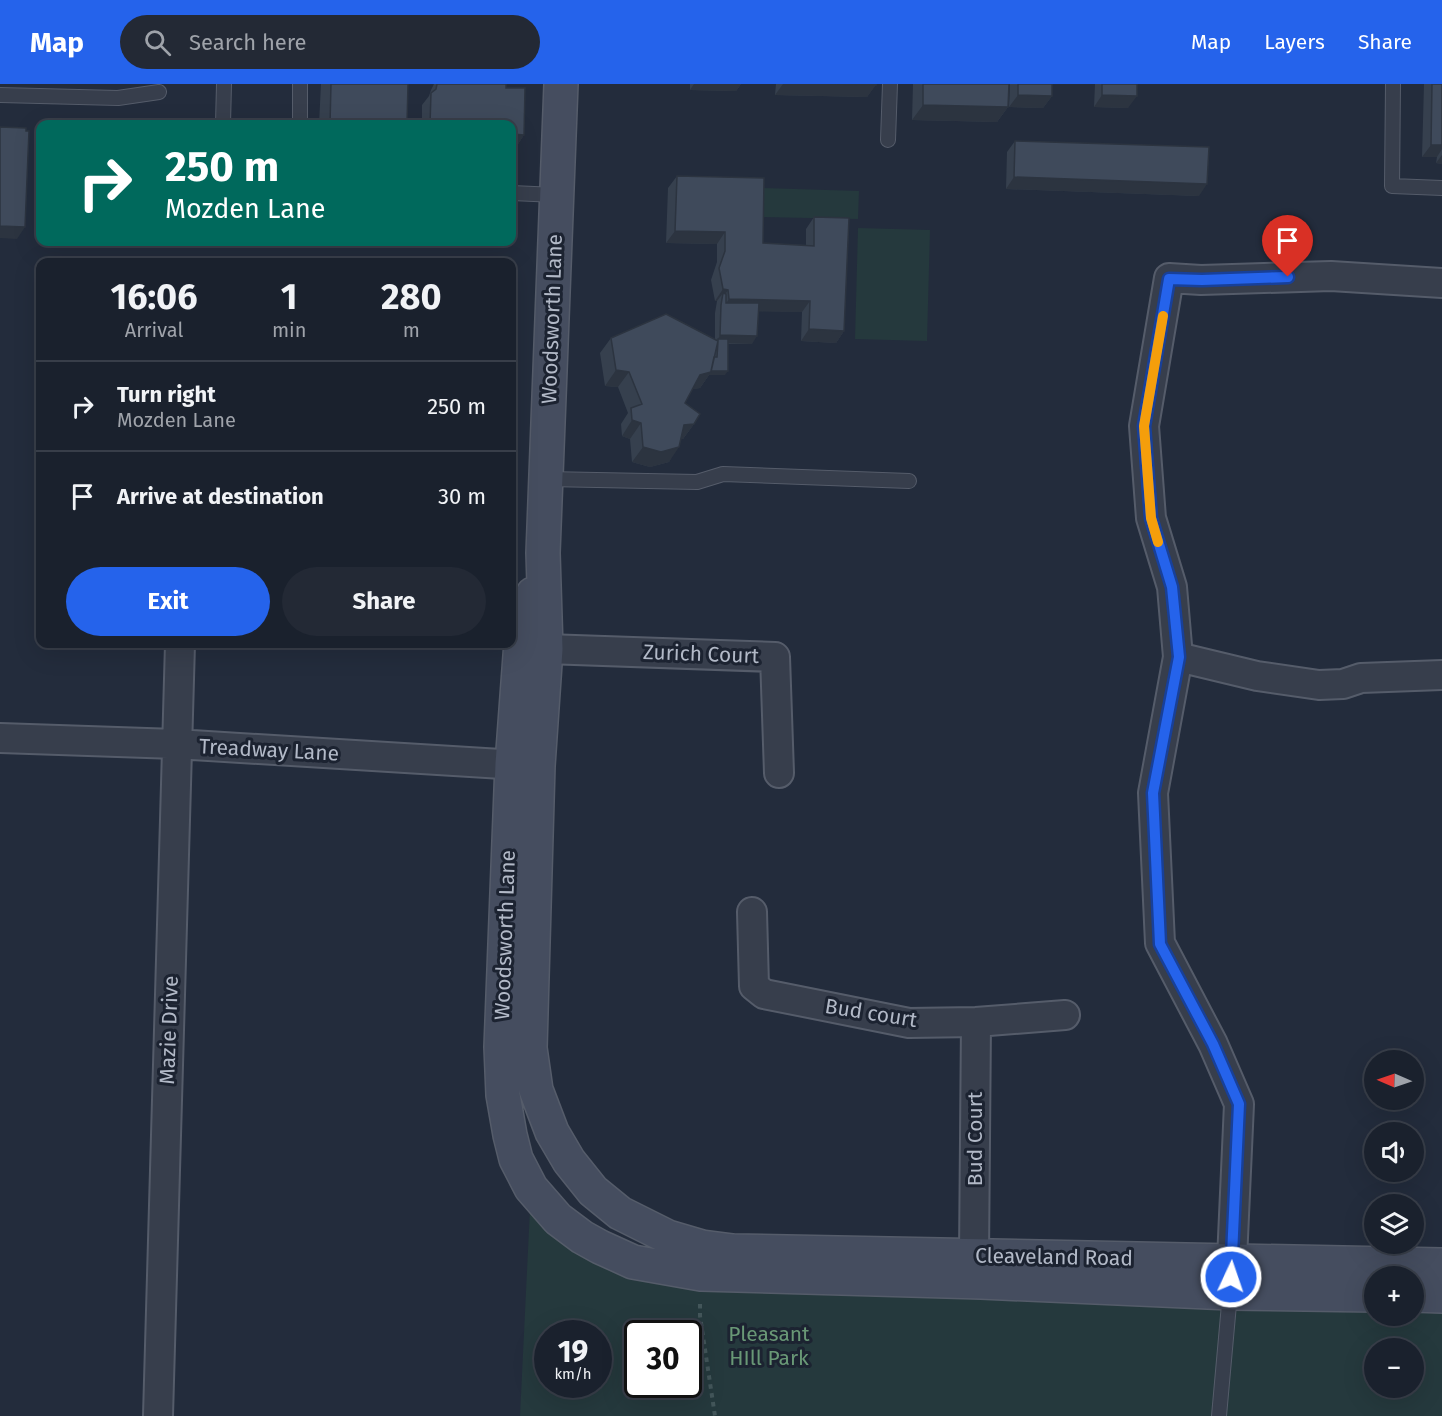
<!DOCTYPE html>
<meta charset="utf-8">
<style>
:root{--surface:#1a212d;--page:#232935;--text:#f1f3f6;--muted:#9fa3aa;--line:#383e49;--accent:#2563eb}
body{margin:0;font-family:"Fira Sans",sans-serif;background:var(--page);color:var(--text);height:100vh;display:flex;flex-direction:column;font-size:22px;white-space:nowrap}
*{box-sizing:border-box;margin:0}
p{font-size:20px;color:var(--muted)}
.icon{flex:none;width:33px;height:33px;fill:none;stroke:currentColor;stroke-width:2;stroke-linecap:round;stroke-linejoin:round}
.map{position:relative;flex:1;overflow:hidden}
.side{position:absolute;left:36px;top:174px;width:480px;height:390px;display:flex;flex-direction:column;background:var(--surface);border-radius:12px;box-shadow:0 6px 24px #0002,0 0 0 2px var(--line)}
.side>*{flex:none}
.hud{position:absolute;left:36px;top:36px;width:480px;height:126px;border-radius:12px;box-shadow:0 6px 24px #0002,0 0 0 2px var(--line);background:#00695c;color:#fff;overflow:hidden}
.needle{width:39px;rotate:272deg}
.controls{position:absolute;left:1364px;top:966px;display:grid;gap:12px}
.controls a{display:grid;place-items:center;width:60px;height:60px;border-radius:50%;background:var(--surface);box-shadow:0 6px 24px #0002,0 0 0 2px var(--line);font-size:30px}
.speed{position:absolute;left:534px;top:1236px;display:flex;gap:12px;font-size:30px;font-weight:700;text-align:center}
.speed>*{display:grid;place-content:center;width:78px;height:78px;border-radius:50%;background:var(--surface);box-shadow:0 6px 24px #0002,0 0 0 2px var(--line);line-height:1}
.speed small{font-size:15px;font-weight:400}
.speed .limit{border:3px solid #111;border-radius:9px;background:#fff;color:#111}
.pin{position:absolute;display:grid;place-items:center;width:51px;height:51px;color:#fff;margin:-62px -26px;border-radius:50% 50% 50% 0;rotate:-45deg;box-shadow:0 0 6px #0007}
.pin .icon{rotate:45deg}
.me{position:absolute;width:66px;margin:-33px;rotate:3deg;stroke-linejoin:round;filter:drop-shadow(0 0 4px #0008)}
.turn{display:flex;align-items:center;gap:21px;height:126px;padding:0 30px;font-size:27px}
.turn .icon{width:78px;height:78px;stroke-width:2.5}
.turn b{display:block;font-size:42px;line-height:51px}
.eta{display:flex;justify-content:space-evenly;align-items:center;height:102px;text-align:center}
.eta b{font-size:36px;font-weight:700;line-height:42px}
.cta{display:flex;gap:12px;margin-top:auto;padding:12px 30px}
.cta a{flex:1;height:69px;border-radius:36px;background:var(--accent);color:#fff;font-size:24px;font-weight:700;line-height:69px;text-align:center}
.cta a+a{background:var(--page);color:var(--text)}
ul{padding:0;list-style:none}
li{display:flex;align-items:center;gap:18px;height:90px;padding:0 30px;border-top:2px solid var(--line)}
li div{flex:1}
li b{display:block;font-size:22px}
li em{font-style:normal}
header{display:flex;align-items:center;gap:36px;box-sizing:border-box;height:84px;padding:0 30px;background:var(--accent);color:#fff}
header strong{font-size:28px}
nav{display:flex;gap:33px;margin-inline-start:auto;font-size:21px}
.search{width:420px;height:54px;background:var(--page);display:flex;align-items:center;gap:15px;box-sizing:border-box;padding:0 21px;border-radius:33px;color:var(--muted);font-size:22px}
.map>svg:first-child{display:block}
.green{fill:#25393d;fill-rule:evenodd}
.lines{fill:none;stroke-linecap:round;stroke-linejoin:round}
.lane-casing{stroke:#555c6a;stroke-width:16}
.street-casing{stroke:#555c6a;stroke-width:32}
.secondary-casing{stroke:#555c6a;stroke-width:36}
.path{stroke:#43565a;stroke-width:4;stroke-dasharray:4.5 4.5;stroke-linecap:butt}
.lane{stroke:#373e4c;stroke-width:14}
.street{stroke:#373e4c;stroke-width:28}
.secondary{stroke:#454d5f;stroke-width:33}
.wall{fill:#36404e}
.shaded-wall{fill:#2c3440}
.building{fill:#3f4a5b;stroke:#2c3440;stroke-width:1.5}
.route-casing{stroke:#184099;stroke-width:15}
.route{stroke:#2563eb;stroke-width:10}
.slow{stroke:#f59e0b;stroke-width:10}
.labels{text-anchor:middle;dominant-baseline:central;stroke-width:6;stroke-linejoin:round;paint-order:stroke}
.street-label{font-size:21px;fill:#b2b9c7;stroke:#1c2331}
.park-label{font-size:21px;fill:#699876;stroke:#1c2331}
</style>
<header>
<strong>Map</strong>
<div class="search"><svg class="icon" aria-label="search" viewBox="0 0 24 24"><circle cx="10" cy="10" r="6"/><path d="M15 15l6 6"/></svg>Search here</div>
<nav><a>Map</a><a>Layers</a><a>Share</a></nav>
</header>
<div class="map">
<svg width="1442" height="1332" viewBox="0 0 1442 1332">
<rect width="100%" height="100%" fill="#232c3c"/>
<path class="green" d="M 763,104 L 859,107 L 858,135 L 762,133 Z
M 858,144 L 930,146 L 927,257 L 855,255 Z
M 531,1104 L 600,1163 L 1374,1211 L 1374,1232 L 1413,1232 L 1413,1211 L 1442,1212 L 1442,1332 L 520,1332 ZM 548,1250 L 598,1250 L 598,1300 L 548,1300 ZM 638,1250 L 688,1250 L 688,1300 L 638,1300 ZM 1374,1264 L 1413,1264 L 1413,1304 L 1374,1304 Z"/>
<g class="lines">
<defs>
<path id="lane" d="M 1393,0 L 1392,102 L 1442,104
M 0,11 L 118,14 L 159,8
M 223,40 L 224,0
M 300,40 L 300,0
M 888,56 L 890,0
M 512,109 L 556,111
M 547,395 L 697,398 L 723,390 L 909,397
M 1219,1332 L 1230,1209"/>
<path id="street" d="M 546,565 L 775,573 L 779,689
M 1178,573 L 1257,592 L 1319,601 L 1343,600 L 1361,594 L 1442,591
M 0,654 L 176,660 L 534,682
M 752,828 L 754,902 L 764,910 L 909,939 L 976,938 L 1065,931
M 974,1172 L 976,938
M 1231,1198 L 1239,1020 L 1213,960 L 1160,859 L 1153,709 L 1178,573 L 1172,503 L 1151,434 L 1144,342 L 1169,194 L 1201,196 L 1331,192 L 1442,199
M 158,1332 L 180,560"/>
<path id="secondary" d="M 561,0 L 543,469 L 546,565 L 538,682 L 530,964 L 536,1006 L 552,1048 L 569,1077 L 593,1107 L 620,1129 L 668,1153 L 702,1163 L 733,1167 L 1442,1181
M 533,510 L 521,558 L 512,680 L 501,963 L 503,1011 L 510,1051 L 516,1075 L 531,1104 L 558,1135 L 582,1153 L 600,1163 L 633,1178 L 701,1190 L 981,1198 L 1230,1209 L 1374,1211
M 1413,1211 L 1442,1212"/>
</defs>
<use href="#lane" class="lane-casing"/>
<use href="#street" class="street-casing"/>
<use href="#secondary" class="secondary-casing"/>
<path class="path" d="M 700,1220 L 700,1232 L 715,1332"/>
<use href="#lane" class="lane"/>
<use href="#street" class="street"/>
<use href="#secondary" class="secondary"/>
</g>
<path class="wall" d="M 321,0 L 408,0 L 407,40 L 319,40 Z
M 429,0 L 506,0 L 506,4 L 524,51 L 516,63 L 512,40 L 422,40 L 422,21 L 429,12 L 431,6 L 434,0 Z
M 690,0 L 775,0 L 741,0 L 736,7 L 690,6 Z
M 776,0 L 876,0 L 867,13 L 775,11 Z
M 913,0 L 1009,0 L 1008,23 L 997,38 L 912,36 Z
M 1010,0 L 1052,0 L 1052,12 L 1043,24 L 1009,23 Z
M 1095,0 L 1137,0 L 1128,24 L 1094,23 Z
M 1424,0 L 1442,0 L 1442,80 L 1436,79 L 1437,73 L 1422,73 Z
M 1015,57 L 1199,112 L 1006,105 L 1007,68 Z
M 677,92 L 763,159 L 806,161 L 806,145 L 814,133 L 844,247 L 836,259 L 801,257 L 802,228 L 758,227 L 752,260 L 728,260 L 725,291 L 709,291 L 700,304 L 692,305 L 685,319 L 694,340 L 683,355 L 681,355 L 669,378 L 650,383 L 632,378 L 630,355 L 622,352 L 621,340 L 628,329 L 618,303 L 605,302 L 600,269 L 611,254 L 715,255 L 715,229 L 717,217 L 715,217 L 711,196 L 717,178 L 717,160 L 666,159 L 668,104 Z"/>
<path class="shaded-wall" d="M 694,0 L 775,0 L 741,0 L 736,7 L 690,6 Z
M 783,0 L 830,0 L 876,1 L 867,13 L 775,11 Z
M 1018,11 L 1052,12 L 1043,24 L 1009,23 Z
M 1102,11 L 1137,12 L 1128,24 L 1094,23 Z
M 923,21 L 1008,23 L 997,38 L 912,36 Z
M 513,50 L 524,51 L 516,63 L 512,62 L 512,52 Z
M 1431,61 L 1442,61 L 1442,65 L 1437,73 L 1422,73 Z
M 1442,71 L 1442,80 L 1436,79 Z
M 1014,93 L 1207,100 L 1199,112 L 1006,105 Z
M 0,142 L 25,143 L 17,155 L 0,154 Z
M 675,147 L 725,148 L 717,160 L 666,159 Z
M 723,205 L 728,206 L 722,216 L 723,209 L 717,217 L 715,217 Z
M 729,215 L 810,217 L 802,228 L 721,227 Z
M 809,245 L 844,247 L 836,259 L 801,257 Z
M 720,251 L 757,252 L 752,260 L 717,259 L 718,255 Z
M 616,286 L 629,288 L 618,303 L 605,302 Z
M 706,287 L 728,287 L 725,291 L 709,291 L 700,304 L 689,306 L 700,291 Z
M 632,336 L 641,339 L 630,355 L 622,352 Z
M 694,340 L 683,355 L 673,356 L 684,341 Z
M 643,363 L 679,363 L 669,378 L 650,383 L 632,378 Z"/>
<path class="building" d="M 331,0 L 408,0 L 407,40 L 330,40 Z
M 437,0 L 506,0 L 506,4 L 525,4 L 524,51 L 513,50 L 513,58 L 512,58 L 512,40 L 430,40 L 431,9 L 436,5 Z
M 830,0 L 876,0 L 876,1 Z
M 923,0 L 1009,0 L 1008,23 L 923,21 Z
M 1018,0 L 1052,0 L 1052,12 L 1018,11 Z
M 1102,0 L 1137,0 L 1137,12 L 1102,11 Z
M 1432,0 L 1442,0 L 1442,61 L 1431,61 Z
M 0,43 L 26,44 L 26,47 L 29,47 L 25,143 L 0,142 Z
M 1015,57 L 1209,63 L 1207,100 L 1014,93 Z
M 677,92 L 764,94 L 763,159 L 814,162 L 814,133 L 849,134 L 844,247 L 809,245 L 810,217 L 729,215 L 728,206 L 723,205 L 719,184 L 725,167 L 725,148 L 675,147 Z
M 723,209 L 726,210 L 726,219 L 759,219 L 757,252 L 720,251 L 721,221 Z
M 666,230 L 718,257 L 711,288 L 700,291 L 685,319 L 700,330 L 694,340 L 684,341 L 679,363 L 661,368 L 643,363 L 641,339 L 632,336 L 631,324 L 642,320 L 629,288 L 616,286 L 611,254 Z
M 718,255 L 728,255 L 728,287 L 711,287 L 714,273 L 717,273 L 718,257 Z"/>
<g class="lines">
<defs>
<path id="route" d="M 1231,1193 L 1239,1020 L 1213,960 L 1160,860 L 1153,709 L 1179,573 L 1172,503 L 1151,434 L 1144,342 L 1169,195 L 1202,196 L 1288,193"/>
</defs>
<use href="#route" class="route-casing"/>
<use href="#route" class="route"/>
<path class="slow" d="M 1158,458 L 1151,434 L 1144,342 L 1163,232"/>
</g>
<g class="labels">
<g class="street-label">
<text transform="translate(552 235) rotate(-88)">Woodsworth Lane</text>
<text transform="translate(701 570) rotate(2)">Zurich Court</text>
<text transform="translate(269 666) rotate(3)">Treadway Lane</text>
<text transform="translate(505 851) rotate(-88)">Woodsworth Lane</text>
<text transform="translate(871 929) rotate(9)">Bud court</text>
<text transform="translate(169 946) rotate(-88)">Mazie Drive</text>
<text transform="translate(975 1055) rotate(-90)">Bud Court</text>
<text transform="translate(1054 1173) rotate(1)">Cleaveland Road</text>
</g>
<g class="park-label">
<text x="769" y="1250">Pleasant<tspan x="769" dy="24">HIll Park</tspan></text>
</g>
</g>
</svg>
<div class="controls">
<a><svg class="needle" viewBox="-14 -14 28 28"><path d="M0-13l5 13h-10z" fill="#e53935"/><path d="M0 13l5-13h-10z" fill="#9fa3aa"/></svg></a>
<a><svg class="icon" aria-label="sound" viewBox="0 0 24 24"><path d="M4 9h4l5-4v14l-5-4H4zM17 9q2 3 0 6"/></svg></a>
<a><svg class="icon" aria-label="layers" viewBox="0 0 24 24"><path d="M12 4l9 5-9 5-9-5zM3 14l9 5 9-5"/></svg></a>
<a>+</a>
<a>−</a>
</div>
<div class="speed"><div>19<small>km/h</small></div><div class="limit">30</div></div>
<div class="pin" style="left:1288px;top:193px;background:#d93025"><svg class="icon" aria-label="arrive" viewBox="0 0 24 24"><path d="M6 21V4h12l-3 4 3 4H6"/></svg></div>
<svg class="me" style="left:1231px;top:1193px" viewBox="-20 -20 40 40"><circle r="17" fill="#2563eb" stroke="#fff" stroke-width="3"/><path d="M0-11L8 9 0 5-8 9z" fill="#fff"/></svg>
<div class="hud">
<div class="turn"><svg class="icon" aria-label="right" viewBox="0 0 24 24"><path d="M7 20v-9h11M14 6l5 5-5 5"/></svg><div><b>250 m</b>Mozden Lane</div></div>
</div>
<section class="side">
<div class="eta">
<div><b>16:06</b><p>Arrival</p></div>
<div><b>1</b><p>min</p></div>
<div><b>280</b><p>m</p></div>
</div>
<ul>
<li><svg class="icon" aria-label="right" viewBox="0 0 24 24"><path d="M7 20v-9h11M14 6l5 5-5 5"/></svg><div><b>Turn right</b><p>Mozden Lane</p></div><em>250 m</em></li>
<li><svg class="icon" aria-label="arrive" viewBox="0 0 24 24"><path d="M6 21V4h12l-3 4 3 4H6"/></svg><div><b>Arrive at destination</b></div><em>30 m</em></li>
</ul>
<div class="cta"><a>Exit</a><a>Share</a></div>
</section>
</div>
